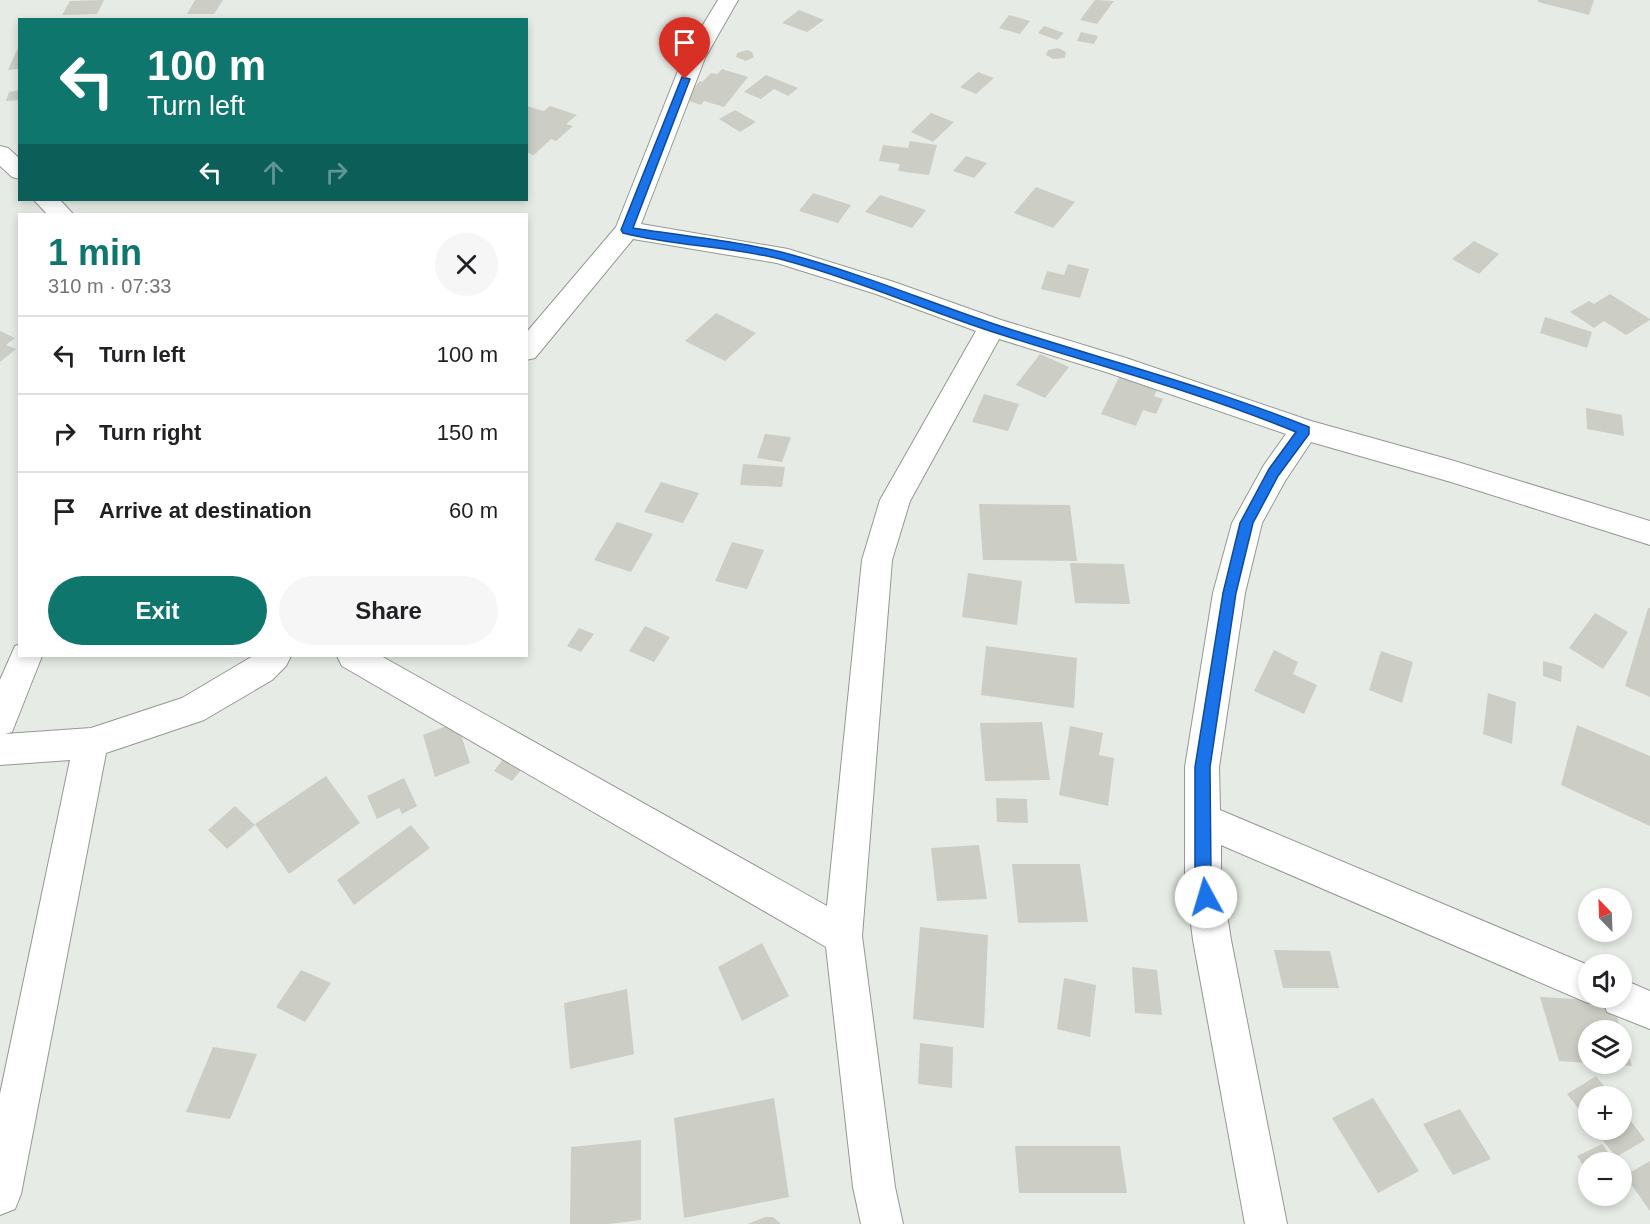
<!DOCTYPE html>
<meta charset="utf-8">
<style>
:root{--surface:#fff;--page:#f6f6f6;--text:#202124;--muted:#757577;--line:#e0e0e0;--accent:#0f766e}
body{margin:0;font-family:Arial,sans-serif;background:var(--page);color:var(--text);height:100vh;display:flex;flex-direction:column;font-size:22px;white-space:nowrap}
*{box-sizing:border-box;margin:0}
p{font-size:20px;color:var(--muted)}
.icon{flex:none;width:33px;height:33px;fill:none;stroke:currentColor;stroke-width:2;stroke-linecap:round;stroke-linejoin:round}
.map{position:relative;flex:1;overflow:hidden}
.side{position:absolute;left:18px;top:213px;width:510px;height:444px;display:flex;flex-direction:column;background:var(--surface);border-radius:0px;box-shadow:0 3px 9px #0003}
.side>*{flex:none}
.top-card{position:absolute;left:18px;top:18px;width:510px;height:183px;border-radius:0px;box-shadow:0 3px 9px #0003;background:#0f766e;color:#fff;overflow:hidden}
.needle{width:39px;rotate:337deg}
.buttons{position:absolute;left:1578px;top:888px;display:grid;gap:12px}
.buttons a{display:grid;place-items:center;width:54px;height:54px;border-radius:50%;background:var(--surface);box-shadow:0 3px 9px #0003;font-size:30px}
.pin{position:absolute;display:grid;place-items:center;width:51px;height:51px;color:#fff;margin:-62px -26px;border-radius:50% 50% 50% 0;rotate:-45deg;box-shadow:0 0 6px #0007}
.pin .icon{rotate:45deg}
.me{position:absolute;width:66px;margin:-33px;rotate:354deg;stroke-linejoin:round;filter:drop-shadow(0 0 4px #0008)}
.turn{display:flex;align-items:center;gap:21px;height:126px;padding:0 30px;font-size:27px}
.turn .icon{width:78px;height:78px;stroke-width:2.5}
.turn b{display:block;font-size:42px;line-height:51px}
.lanes{display:flex;align-items:center;height:57px;padding:0 30px;background:#0003;justify-content:center;gap:30px;direction:ltr}
.lanes .off{opacity:.35}
.round{display:grid;place-items:center;flex:none;width:63px;height:63px;border-radius:32px;background:var(--page)}
.overview{display:flex;align-items:center;justify-content:space-between;height:102px;padding:0 30px}
h1{font-size:36px;font-weight:700;line-height:45px;color:var(--accent)}
.action{display:flex;gap:12px;margin-top:auto;padding:12px 30px}
.action a{flex:1;height:69px;border-radius:36px;background:var(--accent);color:#fff;font-size:24px;font-weight:700;line-height:69px;text-align:center}
.action a+a{background:var(--page);color:var(--text)}
ul{padding:0;list-style:none}
li{display:flex;align-items:center;gap:18px;height:78px;padding:0 30px;border-top:2px solid var(--line)}
li div{flex:1}
li b{display:block;font-size:22px}
li em{font-style:normal}
.map>svg:first-child{display:block}
.building{fill:#cccdc4}
.lines{fill:none;stroke-linecap:round;stroke-linejoin:round}
.minor-casing{stroke:#939992;stroke-width:2}
.minor{fill:#fff;fill-rule:evenodd}
.route{fill:#1a73e8;stroke:#114b97;stroke-width:1.5}
</style>
<div class="map">
<svg width="1650" height="1224" viewBox="0 0 1650 1224">
<rect width="100%" height="100%" fill="#e6ece5"/>
<path class="building" d="M 104,0 L 97,14 L 62,15 L 70,1 Z
M 195,0 L 223,0 L 214,14 L 187,14 Z
M 1095,0 L 1114,1 L 1097,24 L 1080,20 Z
M 1538,0 L 1594,0 L 1589,15 L 1538,2 Z
M 799,10 L 824,20 L 807,32 L 782,23 Z
M 1009,15 L 1030,21 L 1020,34 L 999,28 Z
M 1044,26 L 1064,33 L 1057,40 L 1038,33 Z
M 1081,32 L 1098,36 L 1094,44 L 1077,41 Z
M 1058,48 L 1066,52 L 1065,58 L 1053,59 L 1046,55 L 1048,50 Z
M 17,50 L 20,50 L 20,69 L 8,70 Z
M 747,50 L 752,52 L 754,57 L 746,61 L 736,57 L 737,53 Z
M 722,69 L 748,77 L 724,107 L 704,101 L 701,105 L 683,99 L 700,81 L 702,82 L 711,73 L 717,74 Z
M 978,72 L 994,78 L 976,94 L 960,87 Z
M 766,75 L 798,88 L 788,96 L 774,89 L 761,99 L 744,92 Z
M 20,90 L 20,100 L 6,101 L 9,92 Z
M 526,106 L 544,111 L 550,106 L 577,115 L 566,124 L 573,126 L 556,141 L 551,139 L 534,155 L 526,152 Z
M 735,110 L 756,122 L 740,132 L 719,119 Z
M 931,113 L 954,122 L 933,142 L 911,132 Z
M 910,141 L 937,145 L 929,175 L 898,171 L 900,164 L 879,161 L 883,145 L 908,148 Z
M 966,156 L 987,163 L 974,178 L 953,171 Z
M 1036,187 L 1075,202 L 1053,228 L 1014,213 Z
M 813,193 L 851,205 L 838,223 L 799,211 Z
M 880,195 L 926,210 L 912,228 L 865,212 Z
M 1474,241 L 1499,254 L 1479,274 L 1452,259 Z
M 1068,264 L 1089,269 L 1080,298 L 1041,289 L 1047,271 L 1064,275 Z
M 1610,294 L 1650,319 L 1650,320 L 1626,335 L 1604,321 L 1594,328 L 1570,312 L 1589,301 L 1594,304 Z
M 716,313 L 756,333 L 725,361 L 685,341 Z
M 1545,317 L 1592,332 L 1587,348 L 1540,333 Z
M 0,331 L 15,338 L 6,345 L 16,349 L 0,362 Z
M 1040,354 L 1069,367 L 1045,398 L 1016,385 Z
M 1120,375 L 1158,388 L 1154,396 L 1163,399 L 1156,414 L 1143,410 L 1136,426 L 1101,414 Z
M 984,394 L 1019,404 L 1008,431 L 972,422 Z
M 1586,408 L 1622,415 L 1624,436 L 1587,429 Z
M 765,434 L 791,437 L 782,462 L 757,458 Z
M 743,464 L 785,467 L 782,487 L 740,485 Z
M 661,482 L 699,493 L 683,523 L 644,512 Z
M 979,504 L 1070,505 L 1077,561 L 983,560 Z
M 617,522 L 653,534 L 631,572 L 594,560 Z
M 732,542 L 764,550 L 747,589 L 715,581 Z
M 1070,563 L 1124,564 L 1130,604 L 1075,603 Z
M 968,573 L 1022,581 L 1017,625 L 962,617 Z
M 1648,608 L 1650,608 L 1650,697 L 1625,686 Z
M 1595,613 L 1628,632 L 1603,669 L 1569,648 Z
M 645,626 L 670,637 L 654,662 L 629,651 Z
M 579,628 L 594,634 L 581,652 L 567,646 Z
M 986,646 L 1077,658 L 1074,708 L 981,695 Z
M 1274,650 L 1298,662 L 1293,674 L 1317,685 L 1304,714 L 1254,691 Z
M 1381,651 L 1413,662 L 1402,703 L 1369,690 Z
M 1543,661 L 1562,666 L 1561,682 L 1543,676 Z
M 1488,693 L 1516,702 L 1512,744 L 1483,734 Z
M 457,722 L 470,763 L 435,777 L 423,735 Z
M 1042,722 L 1050,780 L 985,781 L 980,723 Z
M 1577,725 L 1650,756 L 1650,826 L 1561,785 Z
M 1070,726 L 1103,733 L 1099,755 L 1114,758 L 1108,806 L 1059,795 Z
M 508,753 L 526,764 L 512,781 L 494,771 Z
M 326,776 L 360,823 L 289,874 L 255,824 Z
M 404,778 L 417,806 L 402,814 L 399,808 L 377,819 L 367,796 Z
M 996,798 L 1027,799 L 1028,823 L 997,822 Z
M 235,806 L 255,825 L 227,849 L 208,830 Z
M 411,825 L 430,848 L 354,905 L 337,880 Z
M 979,845 L 987,899 L 937,901 L 931,848 Z
M 1012,864 L 1080,864 L 1088,922 L 1018,923 Z
M 920,927 L 988,935 L 984,1028 L 913,1019 Z
M 762,943 L 789,996 L 742,1021 L 718,967 Z
M 1274,950 L 1330,951 L 1339,988 L 1283,988 Z
M 1132,967 L 1157,970 L 1162,1015 L 1135,1013 Z
M 301,970 L 331,983 L 305,1022 L 276,1007 Z
M 1064,978 L 1096,985 L 1090,1037 L 1057,1029 Z
M 627,989 L 634,1054 L 570,1069 L 564,1003 Z
M 1540,997 L 1612,1001 L 1621,1030 L 1588,1030 L 1588,1063 L 1559,1061 Z
M 1622,1035 L 1632,1066 L 1622,1065 Z
M 920,1043 L 953,1047 L 952,1088 L 918,1084 Z
M 213,1047 L 257,1054 L 230,1119 L 186,1112 Z
M 1596,1076 L 1612,1096 L 1588,1096 L 1588,1121 L 1567,1094 Z
M 774,1098 L 789,1197 L 684,1218 L 674,1118 Z
M 1373,1098 L 1419,1171 L 1378,1193 L 1332,1118 Z
M 1460,1109 L 1491,1159 L 1453,1175 L 1423,1124 Z
M 1622,1109 L 1645,1140 L 1616,1157 L 1595,1130 L 1622,1130 Z
M 641,1140 L 641,1220 L 609,1224 L 570,1224 L 571,1147 Z
M 1602,1144 L 1615,1162 L 1588,1162 L 1588,1173 L 1577,1156 Z
M 1015,1146 L 1120,1146 L 1127,1193 L 1019,1193 Z
M 1650,1161 L 1650,1211 L 1631,1184 L 1622,1189 L 1622,1172 L 1624,1176 Z
M 765,1217 L 773,1217 L 781,1224 L 748,1224 Z"/>
<g class="lines">
<defs>
<path id="minor" d="M 718,0 L 738,0 L 705,58 L 641,224 L 788,249 L 894,282 L 1001,320 L 1126,358 L 1311,421 L 1451,460 L 1650,521 L 1650,545 L 1451,482 L 1311,442 L 1285,481 L 1262,523 L 1245,593 L 1219,767 L 1220,810 L 1588,965 L 1588,998 L 1602,998 L 1588,1003 L 1221,845 L 1221,876 L 1231,940 L 1287,1224 L 1245,1224 L 1193,940 L 1185,876 L 1185,767 L 1213,593 L 1232,523 L 1264,465 L 1286,434 L 1106,372 L 999,339 L 910,501 L 892,560 L 862,936 L 895,1187 L 903,1224 L 861,1224 L 853,1187 L 826,947 L 342,666 L 337,656 L 381,656 L 827,906 L 862,560 L 880,500 L 976,331 L 876,294 L 777,263 L 633,239 L 535,358 L 526,360 L 526,333 L 616,227 L 683,58 Z
M 0,146 L 8,148 L 20,159 L 20,179 L 12,177 L 0,166 Z
M 34,200 L 60,200 L 73,214 L 47,214 Z
M 20,644 L 20,656 L 42,656 L 12,732 L 5,734 L 91,728 L 182,698 L 253,656 L 291,656 L 286,666 L 272,680 L 204,720 L 106,753 L 21,1194 L 15,1209 L 0,1215 L 0,1094 L 70,760 L 0,765 L 0,680 L 15,646 Z
M 1622,979 L 1650,991 L 1650,1029 L 1607,1012 L 1602,998 L 1622,998 Z"/>
</defs>
<use href="#minor" class="minor-casing"/>
<use href="#minor" class="minor"/>
</g>
<path class="route" d="M 682,77 L 690,79 L 633,228 C 682,236 733,240 781,252 C 855,271 925,301 997,325 C 1101,359 1207,386 1309,427 L 1309,434 L 1278,476 L 1253,523 L 1236,593 L 1210,767 L 1211,876 L 1214,897 L 1211,902 L 1206,905 L 1200,902 L 1195,876 L 1195,767 L 1223,593 L 1240,523 L 1269,469 L 1296,432 C 1197,391 1092,364 990,331 C 920,308 852,278 780,259 C 728,246 674,246 623,233 L 621,230 Z"/>
</svg>
<div class="buttons">
<a><svg class="needle" viewBox="-14 -14 28 28"><path d="M0-13l5 13h-10z" fill="#e53935"/><path d="M0 13l5-13h-10z" fill="#757577"/></svg></a>
<a><svg class="icon" aria-label="sound" viewBox="0 0 24 24"><path d="M4 9h4l5-4v14l-5-4H4zM17 9q2 3 0 6"/></svg></a>
<a><svg class="icon" aria-label="layers" viewBox="0 0 24 24"><path d="M12 4l9 5-9 5-9-5zM3 14l9 5 9-5"/></svg></a>
<a>+</a>
<a>−</a>
</div>
<div class="pin" style="left:685px;top:79px;background:#d93025"><svg class="icon" aria-label="arrive" viewBox="0 0 24 24"><path d="M6 21V4h12l-3 4 3 4H6"/></svg></div>
<svg class="me" style="left:1206px;top:897px" viewBox="-20 -20 40 40"><circle r="19" fill="#fff"/><path d="M0-13L10 11 0 6-10 11z" fill="#1a73e8"/></svg>
<div class="top-card">
<div class="turn"><svg class="icon" aria-label="left" viewBox="0 0 24 24"><path d="M17 20v-9H6M10 6l-5 5 5 5"/></svg><div><b>100 m</b>Turn left</div></div>
<div class="lanes"><svg class="icon" aria-label="left" viewBox="0 0 24 24"><path d="M17 20v-9H6M10 6l-5 5 5 5"/></svg><svg class="icon off" aria-label="ahead" viewBox="0 0 24 24"><path d="M12 20V5M6 11l6-6 6 6"/></svg><svg class="icon off" aria-label="right" viewBox="0 0 24 24"><path d="M7 20v-9h11M14 6l5 5-5 5"/></svg></div>
</div>
<section class="side">
<div class="overview"><div><h1>1 min</h1><p>310 m · 07:33</p></div><a class="round"><svg class="icon" aria-label="close" viewBox="0 0 24 24"><path d="M6 6l12 12M18 6L6 18"/></svg></a></div>
<ul>
<li><svg class="icon" aria-label="left" viewBox="0 0 24 24"><path d="M17 20v-9H6M10 6l-5 5 5 5"/></svg><div><b>Turn left</b></div><em>100 m</em></li>
<li><svg class="icon" aria-label="right" viewBox="0 0 24 24"><path d="M7 20v-9h11M14 6l5 5-5 5"/></svg><div><b>Turn right</b></div><em>150 m</em></li>
<li><svg class="icon" aria-label="arrive" viewBox="0 0 24 24"><path d="M6 21V4h12l-3 4 3 4H6"/></svg><div><b>Arrive at destination</b></div><em>60 m</em></li>
</ul>
<div class="action"><a>Exit</a><a>Share</a></div>
</section>
</div>
